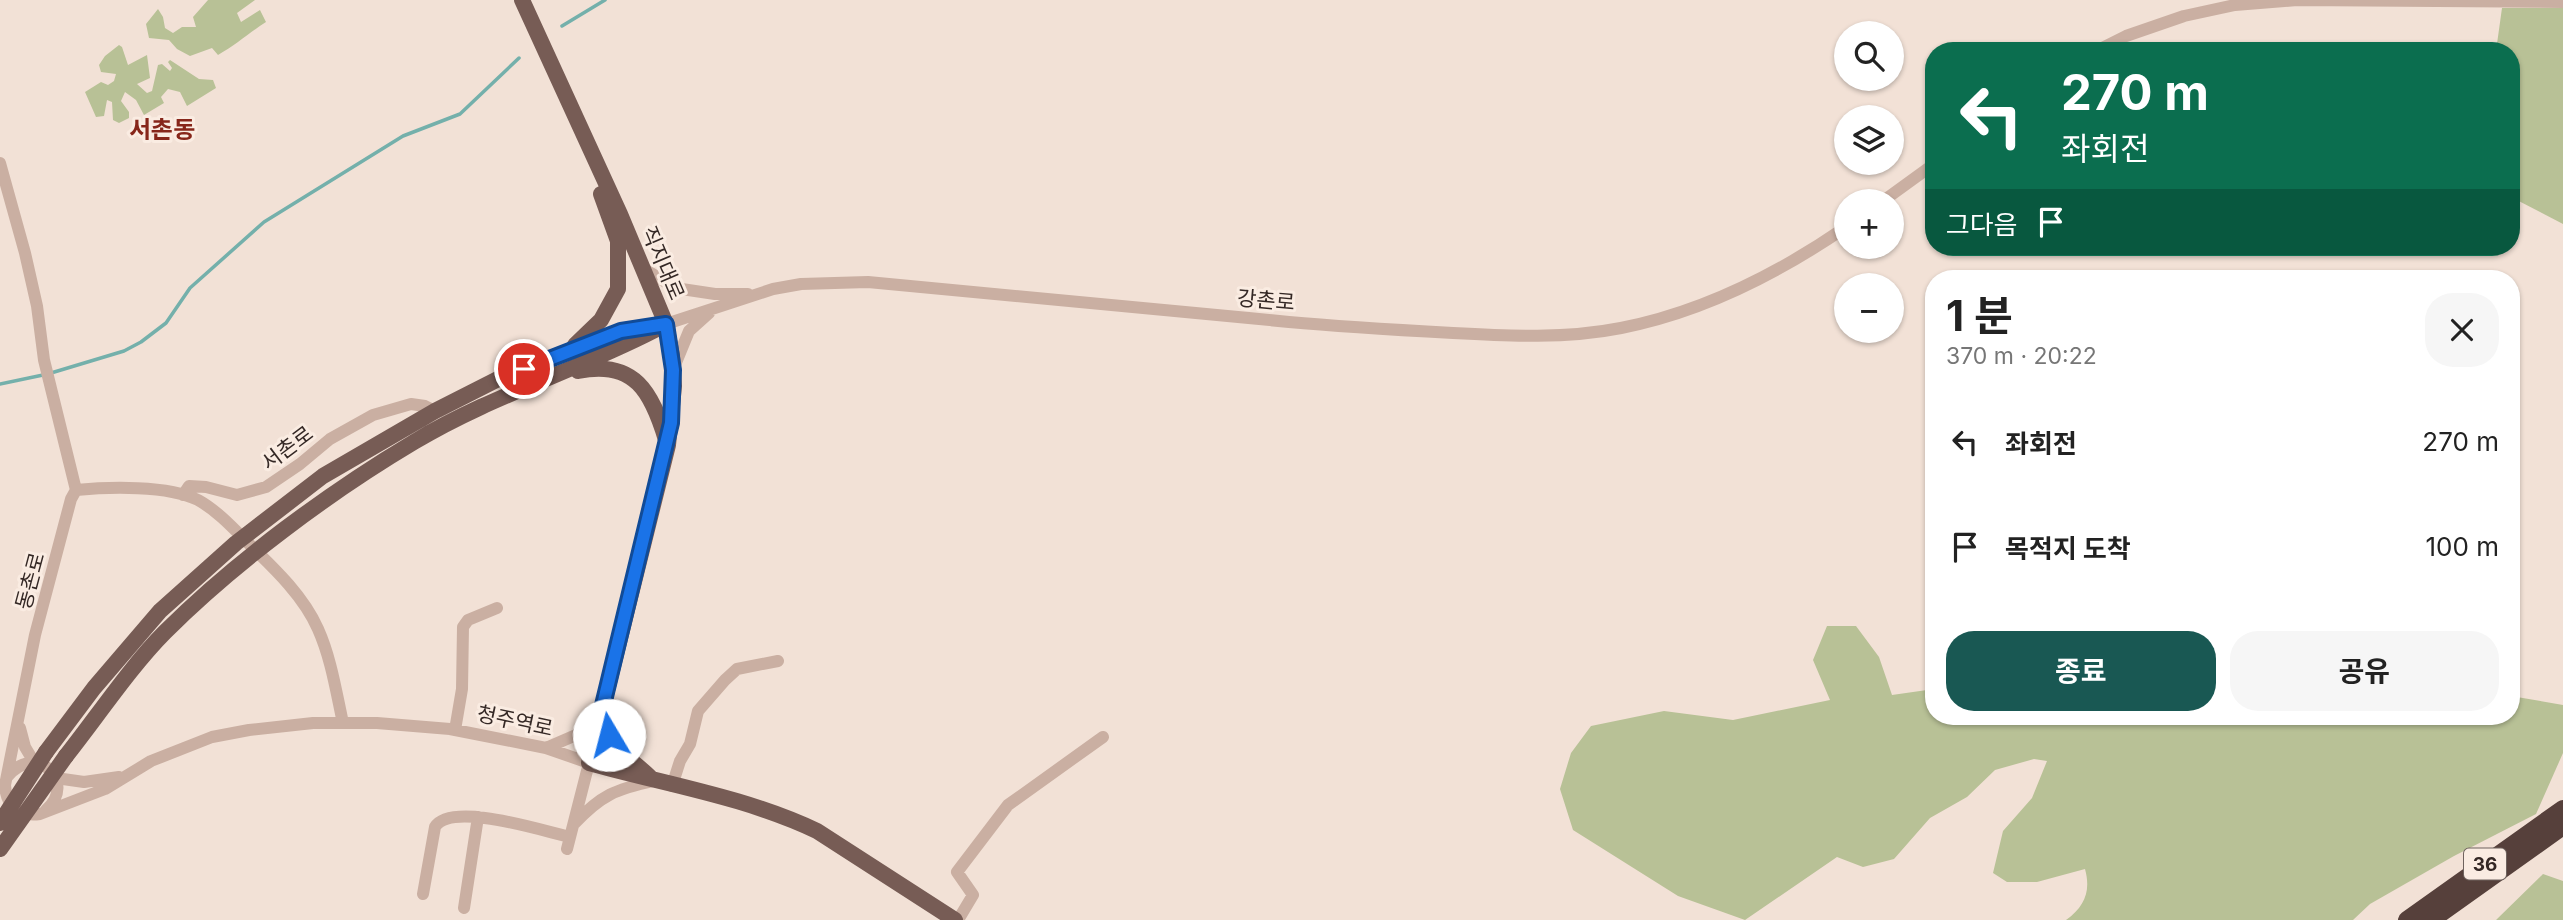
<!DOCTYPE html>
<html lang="ko">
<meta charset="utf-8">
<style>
:root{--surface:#fff;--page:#f6f6f6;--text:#222;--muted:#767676;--accent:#195853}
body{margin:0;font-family:Inter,"Noto Sans KR",sans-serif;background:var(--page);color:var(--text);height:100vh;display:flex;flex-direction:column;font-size:26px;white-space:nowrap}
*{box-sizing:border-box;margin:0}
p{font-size:23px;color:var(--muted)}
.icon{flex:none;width:38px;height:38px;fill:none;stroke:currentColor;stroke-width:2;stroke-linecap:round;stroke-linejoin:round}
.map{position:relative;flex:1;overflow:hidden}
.details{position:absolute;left:1925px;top:270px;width:595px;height:455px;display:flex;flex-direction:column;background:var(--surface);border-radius:28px;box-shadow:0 2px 5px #0004}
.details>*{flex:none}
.guide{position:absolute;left:1925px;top:42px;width:595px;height:214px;border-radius:28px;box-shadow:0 2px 5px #0004;background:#0b6e4f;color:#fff;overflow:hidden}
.fabs{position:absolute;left:1834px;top:21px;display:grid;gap:14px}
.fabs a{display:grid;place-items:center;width:70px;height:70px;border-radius:50%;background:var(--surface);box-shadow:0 2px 5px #0004;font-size:35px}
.pin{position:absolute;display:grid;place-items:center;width:60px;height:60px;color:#fff;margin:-30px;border:4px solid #fff;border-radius:50%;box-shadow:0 2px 7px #0007}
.me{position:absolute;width:77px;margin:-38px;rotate:352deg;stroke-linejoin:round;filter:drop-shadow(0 0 5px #0008)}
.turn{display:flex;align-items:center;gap:24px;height:147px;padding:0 21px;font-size:32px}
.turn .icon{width:91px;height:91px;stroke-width:2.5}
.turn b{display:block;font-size:49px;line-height:60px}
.then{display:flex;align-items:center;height:66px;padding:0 21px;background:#0003;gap:14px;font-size:26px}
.round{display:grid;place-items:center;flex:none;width:74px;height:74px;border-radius:28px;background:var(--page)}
.overview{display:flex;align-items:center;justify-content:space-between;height:119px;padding:0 21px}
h1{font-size:42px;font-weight:700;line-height:52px}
.action{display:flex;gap:14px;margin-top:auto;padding:14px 21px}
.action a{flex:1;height:80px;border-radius:28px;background:var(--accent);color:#fff;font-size:28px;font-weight:700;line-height:80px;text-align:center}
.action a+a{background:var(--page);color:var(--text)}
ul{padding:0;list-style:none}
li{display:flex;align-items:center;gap:21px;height:105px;padding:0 21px}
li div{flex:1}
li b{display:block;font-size:26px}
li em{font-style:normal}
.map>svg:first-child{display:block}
.green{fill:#b8c196}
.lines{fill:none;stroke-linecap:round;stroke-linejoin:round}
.stream{stroke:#74b0ab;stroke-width:3.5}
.minor{stroke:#caafa2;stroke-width:12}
.major{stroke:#775c55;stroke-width:16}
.highway{stroke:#56403b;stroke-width:18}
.major-bridge{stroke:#775c55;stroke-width:16}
.route-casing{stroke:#114b97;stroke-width:18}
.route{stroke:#1a73e8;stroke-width:12}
.labels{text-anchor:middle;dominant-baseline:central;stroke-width:6;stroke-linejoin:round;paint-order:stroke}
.shield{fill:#faece2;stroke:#6f635e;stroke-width:2}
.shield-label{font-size:19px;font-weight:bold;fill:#342825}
.street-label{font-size:21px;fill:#342825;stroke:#faece2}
.quarter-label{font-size:24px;font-weight:bold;fill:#87261a;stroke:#faece2}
</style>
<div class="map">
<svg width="2563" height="920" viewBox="0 0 2563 920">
<rect width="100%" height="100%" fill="#f2e1d6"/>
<path class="green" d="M 208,0 L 255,0 L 237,13 L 241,22 L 260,10 L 266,22 C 249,33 236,45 218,55 L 212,48 L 190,56 L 177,49 L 169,40 L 149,38 L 146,24 L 158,9 L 163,17 L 165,28 L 173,33 L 182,27 L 196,27 L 193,17 Z
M 2502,8 L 2563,8 L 2563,224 L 2511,197 L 2511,51 L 2496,51 Z
M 119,45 L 122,47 L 128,65 L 147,55 L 150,78 L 137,84 L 147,93 L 152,91 L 158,65 L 162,64 L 170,71 L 172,68 L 168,62 L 170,60 L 199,79 L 213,80 L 216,88 L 187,106 L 180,92 L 168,89 L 161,97 L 164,103 L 144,115 L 136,100 L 125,92 L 121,101 L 129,112 L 129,118 L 119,123 L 113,120 L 112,102 L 107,100 L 104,116 L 96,117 L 85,92 L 101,82 L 108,85 L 114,81 L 116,74 L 101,72 L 99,65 L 105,56 Z
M 1827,626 L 1856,626 L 1879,657 L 1892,695 L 1934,689 L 1934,716 L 2166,716 L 2229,720 L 2319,721 L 2356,716 L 2511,716 L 2511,696 L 2563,705 L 2563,753 L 2536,814 L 2454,856 L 2370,904 L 2353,920 L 2066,920 C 2085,906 2091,891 2085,869 L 2037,882 L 2007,882 L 1993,873 L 2003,831 L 2032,798 L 2047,761 L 2034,759 L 1995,770 L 1967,797 L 1930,818 L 1894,859 L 1863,867 L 1837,857 L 1745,920 L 1678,896 L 1573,830 L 1560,789 L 1571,753 L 1591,726 L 1664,711 L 1733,720 L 1830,700 L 1813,660 Z
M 2543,874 L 2563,881 L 2563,920 L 2496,920 Z"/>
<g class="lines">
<path class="stream" d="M 562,26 L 605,0
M 51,373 L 124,351 L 141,342 L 166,323 L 190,288 L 264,222 L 403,136 L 460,114 L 519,58
M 0,384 L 43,375"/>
<path class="minor" d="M 2096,51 L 2126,36 L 2184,16 L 2235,5 L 2297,0 L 2563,2
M 0,163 L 25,253 L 37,306 L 44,360 L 76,490
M 1883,201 L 1934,164
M 643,268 L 675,288 L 715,294 L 748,294
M 666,324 L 773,289 L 801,284 L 868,282 C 1009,295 1149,308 1289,322 C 1344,327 1398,330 1453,333 C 1509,336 1566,339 1621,328 C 1703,312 1779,273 1846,227
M 673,370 L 689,331 L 709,313
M 76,490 L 71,499 L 35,635 L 5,785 C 6,806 19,817 40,814 L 105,789 L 151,761 L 212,737 L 249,730 L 313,723 L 377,723 L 450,729 L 546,748 L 589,763 L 567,849
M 76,490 C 108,487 168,485 198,500 C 218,511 235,530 251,546 C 276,570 304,597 318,629 C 331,658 336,691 343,723
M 183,495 L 189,486 L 206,487 L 237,495 L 266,487 L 300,464 L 330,439 L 373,415 L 411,404 L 425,406 L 435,411
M 20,728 L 25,747 L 34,762
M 455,730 L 462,689 L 463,627 L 468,620 L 497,608
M 546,748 L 576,735 L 601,715
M 7,777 C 36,741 78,782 46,810
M 56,778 L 84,782 L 119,777
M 672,786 L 680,761 L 690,744 L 698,711 L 725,680 L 737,669 L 778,661
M 574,824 C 601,795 616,789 654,781
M 423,894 L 435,827 C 451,801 543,831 570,837
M 464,908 L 478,817
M 958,920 L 973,895 L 957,872 L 1008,805 L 1103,737"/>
<path class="major" d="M 522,0 L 620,214 L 666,324 L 672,356 L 674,386 L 668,445 L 589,763 C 664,784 746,797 817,831 L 955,920
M 575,345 L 601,320 L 618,289 L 618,241 L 601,194
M 578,371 C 635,359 652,393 666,440
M 604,712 C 612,751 623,752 650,777
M 46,752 L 94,688 L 160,611 L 236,543 L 323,476 L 435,411 L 502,377 L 621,331 L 666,324
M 66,756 C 97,717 131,666 165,632 C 235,562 330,492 414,442 C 490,396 576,371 655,330"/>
<path class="highway" d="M 2407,920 L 2563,809
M 2431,920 L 2563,826"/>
<path class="major-bridge" d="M 0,823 L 46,752
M 0,849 L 66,756"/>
</g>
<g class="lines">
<defs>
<path id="route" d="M 524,369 L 621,331 L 666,324 L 673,370 L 671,423 L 603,705 L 609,735"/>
</defs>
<use href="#route" class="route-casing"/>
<use href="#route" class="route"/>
</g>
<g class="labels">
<rect class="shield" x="2464" y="848.5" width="42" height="31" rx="5"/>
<g class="shield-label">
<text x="2485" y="864">36</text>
</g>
<g class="street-label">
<text transform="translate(663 263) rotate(67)">직지대로</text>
<text transform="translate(1266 300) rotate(5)">강촌로</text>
<text transform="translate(287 448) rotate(-37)">서촌로</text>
<text transform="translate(30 581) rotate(-75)">동촌로</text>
<text transform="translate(515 721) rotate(12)">청주역로</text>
</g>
<g class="quarter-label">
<text x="162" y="129">서촌동</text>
</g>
</g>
</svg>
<div class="fabs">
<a><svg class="icon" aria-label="search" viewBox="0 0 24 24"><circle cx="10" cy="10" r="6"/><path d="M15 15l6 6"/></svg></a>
<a><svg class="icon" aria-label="layers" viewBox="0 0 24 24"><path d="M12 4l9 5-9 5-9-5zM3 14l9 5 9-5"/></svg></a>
<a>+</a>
<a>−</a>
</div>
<div class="pin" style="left:524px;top:369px;background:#d93025"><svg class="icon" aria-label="arrive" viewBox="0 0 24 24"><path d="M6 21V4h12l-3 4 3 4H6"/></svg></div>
<svg class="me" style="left:609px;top:735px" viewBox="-20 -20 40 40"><circle r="19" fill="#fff"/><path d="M0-13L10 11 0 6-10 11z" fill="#1a73e8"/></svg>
<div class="guide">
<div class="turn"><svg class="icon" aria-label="left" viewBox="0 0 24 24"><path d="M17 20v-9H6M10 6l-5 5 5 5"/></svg><div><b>270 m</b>좌회전</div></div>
<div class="then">그다음<svg class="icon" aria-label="arrive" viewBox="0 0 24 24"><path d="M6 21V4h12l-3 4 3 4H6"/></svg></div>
</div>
<section class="details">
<div class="overview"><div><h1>1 분</h1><p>370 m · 20:22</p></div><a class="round"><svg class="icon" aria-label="close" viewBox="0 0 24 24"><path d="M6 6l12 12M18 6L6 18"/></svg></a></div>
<ul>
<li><svg class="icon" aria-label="left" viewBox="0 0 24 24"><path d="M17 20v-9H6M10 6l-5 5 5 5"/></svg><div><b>좌회전</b></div><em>270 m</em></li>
<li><svg class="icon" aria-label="arrive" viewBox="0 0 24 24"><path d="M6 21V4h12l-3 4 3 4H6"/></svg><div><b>목적지 도착</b></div><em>100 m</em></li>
</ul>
<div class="action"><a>종료</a><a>공유</a></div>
</section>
</div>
